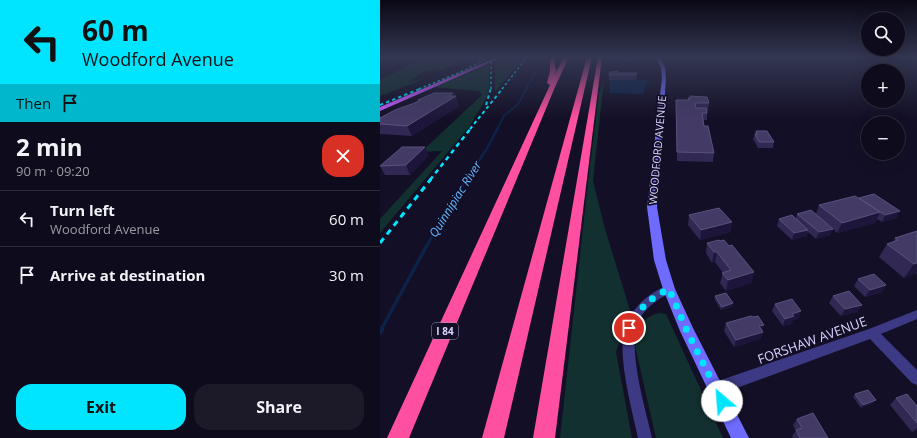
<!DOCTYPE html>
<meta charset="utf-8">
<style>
:root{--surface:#0e0b1c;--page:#1c1929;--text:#f1f3f6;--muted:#9b9ba3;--line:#2e2b3b;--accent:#00e5ff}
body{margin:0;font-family:"Open Sans",sans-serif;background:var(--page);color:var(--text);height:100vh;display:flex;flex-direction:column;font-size:15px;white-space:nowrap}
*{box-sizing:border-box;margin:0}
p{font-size:13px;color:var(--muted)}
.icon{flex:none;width:22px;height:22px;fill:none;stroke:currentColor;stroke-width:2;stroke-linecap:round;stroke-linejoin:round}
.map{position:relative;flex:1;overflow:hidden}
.panel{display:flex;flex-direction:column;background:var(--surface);width:380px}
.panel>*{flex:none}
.banner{background:#00e5ff;color:#111;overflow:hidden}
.tools{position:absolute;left:481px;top:12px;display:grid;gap:8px}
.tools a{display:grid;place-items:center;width:44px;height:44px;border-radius:50%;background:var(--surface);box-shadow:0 4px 16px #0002,0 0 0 1px var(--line);font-size:20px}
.pin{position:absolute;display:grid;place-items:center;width:34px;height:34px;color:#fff;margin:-17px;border:2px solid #fff;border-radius:50%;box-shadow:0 1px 4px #0007}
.me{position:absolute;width:44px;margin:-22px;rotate:333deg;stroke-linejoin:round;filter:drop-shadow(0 0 3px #0008)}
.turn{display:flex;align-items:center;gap:14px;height:84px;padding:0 16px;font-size:18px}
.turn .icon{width:52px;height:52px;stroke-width:2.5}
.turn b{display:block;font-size:28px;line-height:34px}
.then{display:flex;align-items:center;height:38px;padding:0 16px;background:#0003;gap:8px;font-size:15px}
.round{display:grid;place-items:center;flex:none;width:42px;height:42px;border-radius:16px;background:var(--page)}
.summary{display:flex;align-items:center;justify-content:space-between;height:68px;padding:0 16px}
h1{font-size:24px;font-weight:700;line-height:30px}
.primary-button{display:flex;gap:8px;margin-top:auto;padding:8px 16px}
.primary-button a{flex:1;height:46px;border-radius:16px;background:var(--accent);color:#111;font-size:16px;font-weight:700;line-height:46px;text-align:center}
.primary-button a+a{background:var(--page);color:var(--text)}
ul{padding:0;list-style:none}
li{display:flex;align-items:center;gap:12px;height:56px;padding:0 16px;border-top:1px solid var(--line)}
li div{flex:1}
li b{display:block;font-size:15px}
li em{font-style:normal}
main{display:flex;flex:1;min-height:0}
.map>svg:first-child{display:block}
.green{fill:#12302f}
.water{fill:#0c2248}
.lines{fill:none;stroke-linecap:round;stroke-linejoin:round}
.stream-far5{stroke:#0c2248;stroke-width:1.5}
.stream-far4{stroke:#0c2248;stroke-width:2}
.stream-far3{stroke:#0c2248;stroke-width:2.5}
.stream-far2{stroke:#0c2248;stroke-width:3}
.stream-far1{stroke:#0c2248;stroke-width:3.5}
.stream{stroke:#0c2248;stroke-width:5}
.street{fill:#3d3a85;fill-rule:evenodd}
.secondary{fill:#6f6bff;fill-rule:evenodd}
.primary{fill:#c25bff;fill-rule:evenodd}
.highway{fill:#ff4fa3;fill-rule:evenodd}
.rail-far3{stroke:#00e5ff;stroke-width:1.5;stroke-dasharray:2.5 2.5;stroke-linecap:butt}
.rail-far2{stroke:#00e5ff;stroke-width:2;stroke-dasharray:3.5 3;stroke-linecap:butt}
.rail-far1{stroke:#00e5ff;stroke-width:2.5;stroke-dasharray:4.5 4;stroke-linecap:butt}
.rail{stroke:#00e5ff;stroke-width:3;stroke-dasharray:6 5;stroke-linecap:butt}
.wall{fill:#312854}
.shaded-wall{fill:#1d163a}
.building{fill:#433a66;stroke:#5a527e}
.route{stroke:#00e5ff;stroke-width:7;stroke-dasharray:0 12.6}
.labels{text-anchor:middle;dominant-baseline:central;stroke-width:3.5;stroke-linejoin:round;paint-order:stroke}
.shield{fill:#130f26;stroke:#9e99be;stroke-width:1}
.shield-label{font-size:10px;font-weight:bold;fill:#d9d4ff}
.street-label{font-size:11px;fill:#d9d4ff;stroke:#130f26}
.water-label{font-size:12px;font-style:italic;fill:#62b6ff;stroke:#130f26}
.near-street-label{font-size:13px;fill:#d9d4ff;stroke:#130f26}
</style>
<main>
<section class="panel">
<div class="banner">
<div class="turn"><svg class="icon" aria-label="left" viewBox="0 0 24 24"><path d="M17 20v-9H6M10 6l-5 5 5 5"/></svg><div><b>60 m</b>Woodford Avenue</div></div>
<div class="then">Then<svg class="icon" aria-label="arrive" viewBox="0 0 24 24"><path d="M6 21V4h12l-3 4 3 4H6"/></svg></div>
</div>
<div class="summary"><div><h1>2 min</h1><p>90 m · 09:20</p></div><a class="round" style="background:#d93025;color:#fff"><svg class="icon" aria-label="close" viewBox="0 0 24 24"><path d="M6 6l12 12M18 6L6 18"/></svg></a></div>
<ul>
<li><svg class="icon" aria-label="left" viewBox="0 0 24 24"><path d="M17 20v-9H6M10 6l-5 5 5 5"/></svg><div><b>Turn left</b><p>Woodford Avenue</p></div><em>60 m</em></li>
<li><svg class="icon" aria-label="arrive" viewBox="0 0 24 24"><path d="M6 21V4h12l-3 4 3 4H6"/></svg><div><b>Arrive at destination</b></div><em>30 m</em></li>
</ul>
<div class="primary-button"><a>Exit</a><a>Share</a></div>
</section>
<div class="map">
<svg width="537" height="438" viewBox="0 0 537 438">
<rect width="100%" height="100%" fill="#130f26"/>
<path class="green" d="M 129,57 L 144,57 L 115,92 L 115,64 Z
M 75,58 L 80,61 L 62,70 L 55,69 L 43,72 L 28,82 L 43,79 L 41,80 L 0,96 L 0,80 L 36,62 Z
M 109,65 L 109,89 L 106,99 L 89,127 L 0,233 L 0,219 L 62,151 L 41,152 L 102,95 L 99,91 L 54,87 Z
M 224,79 L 213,181 L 225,229 L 250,310 L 236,352 L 252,438 L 180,438 L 209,173 L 219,94 Z
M 281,313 L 286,314 L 343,438 L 276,438 L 255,346 C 258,330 262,315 281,313 Z"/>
<path class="water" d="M 230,80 L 268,80 L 263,94 L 230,93 Z"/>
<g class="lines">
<path class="stream-far5" d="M 146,89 L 157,70"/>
<path class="stream-far4" d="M 117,129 L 124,116 L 138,104 L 147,88"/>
<path class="stream-far3" d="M 86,180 L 106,150 L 118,128"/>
<path class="stream-far2" d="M 47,246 L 63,215 L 87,179"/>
<path class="stream-far1" d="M 1,330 L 47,245"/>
<path class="stream" d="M 0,332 L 2,329"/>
<path class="street" d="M 289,285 L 293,286 L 294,289 C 291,294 284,296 279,299 C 272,304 264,311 260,318 C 245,344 266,410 272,438 L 258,438 C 252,410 240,366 243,338 C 246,313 266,293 289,285 Z
M 537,310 L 537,319 L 501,334 L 537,370 L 537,385 L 532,383 L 490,339 L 335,396 L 330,394 L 328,389 L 330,384 L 335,382 L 489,329 Z"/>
<path class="secondary" d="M 276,57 L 280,57 L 285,68 L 286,78 L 277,207 L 286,260 L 295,289 L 313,328 L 369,438 L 351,438 L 300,331 L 283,289 L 274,260 L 267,207 L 282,78 L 281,68 Z"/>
<path class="primary" d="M 117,57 L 123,57 L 0,111 L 0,107 Z"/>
<path class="highway" d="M 170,57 L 174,57 L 176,71 L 174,76 L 184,57 L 189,57 L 175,87 L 29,438 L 7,438 L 170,85 L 167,83 L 170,71 Z
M 207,57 L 212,57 L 124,438 L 102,438 Z
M 218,57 L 222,57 L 175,438 L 153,438 Z"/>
<path class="rail-far3" d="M 39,89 L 83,71 L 109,57
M 111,89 L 111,57
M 122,89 L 147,57"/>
<path class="rail-far2" d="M 0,105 L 42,88
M 106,105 L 111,88
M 90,129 L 123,88"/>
<path class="rail-far1" d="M 50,180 L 91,128"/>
<path class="rail" d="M 0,243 L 51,179"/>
</g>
<path class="wall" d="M 239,57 L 251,57 L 251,62 L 239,61 Z
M 238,71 L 238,73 L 257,73 L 256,80 L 229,80 L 229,75 Z
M 73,93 L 79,106 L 32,136 L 0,134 L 0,118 L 38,101 L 38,100 Z
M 308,98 L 329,103 L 328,111 L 327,111 L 327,120 L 323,120 L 324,126 L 334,153 L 333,162 L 297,161 L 296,100 L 308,100 Z
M 376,131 L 394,142 L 393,148 L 378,148 L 373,139 Z
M 49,155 L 30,175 L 5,175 L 0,166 Z
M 479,198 L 517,218 L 502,222 L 497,219 L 495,223 L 457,233 L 453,229 L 450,235 L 436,239 L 428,232 L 426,236 L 412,240 L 397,226 L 399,219 L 416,218 L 417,214 L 436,214 L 439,205 Z
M 309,215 L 352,222 L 350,232 L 320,240 L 308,225 Z
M 537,231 L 537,274 L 536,273 L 524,278 L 499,257 L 507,244 L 514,241 L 515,238 Z
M 340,241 L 349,246 L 374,272 L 371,283 L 346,291 L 340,283 L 343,273 L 335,262 L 332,263 L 326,253 L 327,243 Z
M 478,279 L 506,285 L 502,292 L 485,297 L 474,286 Z
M 335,296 L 353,303 L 352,307 L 341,310 L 335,300 Z
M 453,296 L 482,305 L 477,312 L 461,316 L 449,303 Z
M 395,304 L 421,311 L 418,319 L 413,320 L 411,324 L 403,326 L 392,311 Z
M 346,323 L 382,331 L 383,332 L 380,339 L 354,347 L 344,331 Z
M 475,394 L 493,403 L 481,408 L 473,397 Z
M 516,398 L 537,406 L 537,430 L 532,432 L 510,405 Z
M 417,419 L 448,438 L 413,438 L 412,436 L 416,431 L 413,425 Z"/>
<path class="shaded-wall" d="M 73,93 L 74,97 L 76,96 L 79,106 L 32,136 L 27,126 Z
M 45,147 L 49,155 L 30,175 L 26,165 Z
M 520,211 L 517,218 L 502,222 L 505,215 Z
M 500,212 L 495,223 L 457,233 L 462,223 Z
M 352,222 L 350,232 L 320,240 L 321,230 Z
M 453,229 L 450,235 L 436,239 L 439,232 Z
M 428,230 L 426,236 L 412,240 L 414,233 Z
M 334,252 L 337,252 L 335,262 L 332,263 Z
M 537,263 L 537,272 L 536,273 L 524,278 L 534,264 Z
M 374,272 L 371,283 L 346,291 L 348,280 Z
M 506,285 L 502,292 L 485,297 L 490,290 Z
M 353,303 L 352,307 L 341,310 L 342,307 Z
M 482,305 L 477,312 L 461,316 L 465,309 Z
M 421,311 L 418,319 L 413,320 L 411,324 L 403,326 L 405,319 L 412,314 Z
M 384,325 L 380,339 L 354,347 L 356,340 L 379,326 Z
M 496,400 L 493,403 L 481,408 L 483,405 Z
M 537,428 L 537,430 L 532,432 Z"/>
<path class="building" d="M 238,71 L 238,73 L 257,73 L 256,75 L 229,75 L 230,72 Z
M 54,93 L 73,93 L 69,96 L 76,96 L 27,126 L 0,124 L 0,118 L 15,110 L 35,103 L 40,100 L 38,100 Z
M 310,96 L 327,97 L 329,103 L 315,103 L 316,108 L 326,108 L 327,113 L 322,113 L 324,126 L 328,126 L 334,153 L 297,152 L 296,100 L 309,100 L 308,98 L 311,98 Z
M 376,131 L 387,131 L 394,142 L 379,142 L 375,134 L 377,134 Z
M 22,147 L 45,147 L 26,165 L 0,166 Z
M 494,194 L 520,211 L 505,215 L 479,198 Z
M 475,196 L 500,212 L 462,223 L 439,205 Z
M 339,208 L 352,222 L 321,230 L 309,215 Z
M 431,210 L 453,229 L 439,232 L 417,214 Z
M 412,215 L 428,230 L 414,233 L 399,219 Z
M 537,231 L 537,263 L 534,264 L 507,244 L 518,240 L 515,238 Z
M 339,240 L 340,241 L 344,240 L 349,246 L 352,245 L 374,272 L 348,280 L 342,273 L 351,270 L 337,252 L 334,252 L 327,243 Z
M 494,274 L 506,285 L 490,290 L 478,279 Z
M 469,291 L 482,305 L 465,309 L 453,296 Z
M 346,293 L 353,303 L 342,307 L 335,296 Z
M 412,299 L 421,311 L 412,314 L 414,316 L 405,319 L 395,304 Z
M 371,316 L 373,317 L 378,316 L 384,325 L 379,326 L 383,332 L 356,340 L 346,323 Z
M 488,390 L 496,400 L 483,405 L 475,394 Z
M 527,394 L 537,406 L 537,423 L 516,398 Z
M 433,413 L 448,438 L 420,438 L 416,430 L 422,428 L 417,419 Z"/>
<linearGradient id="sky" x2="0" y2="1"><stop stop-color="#0a0815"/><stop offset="0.48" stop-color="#333752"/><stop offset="1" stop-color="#333752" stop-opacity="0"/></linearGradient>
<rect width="537" height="119" fill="url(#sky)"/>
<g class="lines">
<path class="route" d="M 249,328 C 259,308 269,299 289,289 L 307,331 L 342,401"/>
</g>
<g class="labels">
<rect class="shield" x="52" y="323" width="26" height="16" rx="3"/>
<g class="shield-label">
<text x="65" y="331">I 84</text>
</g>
<g class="street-label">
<text transform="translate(277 150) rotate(-85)">WOODFORD AVENUE</text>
</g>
<g class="water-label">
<text transform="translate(75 199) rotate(-58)">Quinnipiac River</text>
</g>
<g class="near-street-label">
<text transform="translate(432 340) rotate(-20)">FORSHAW AVENUE</text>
</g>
</g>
</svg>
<div class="tools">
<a><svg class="icon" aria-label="search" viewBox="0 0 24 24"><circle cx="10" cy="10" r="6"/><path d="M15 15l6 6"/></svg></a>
<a>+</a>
<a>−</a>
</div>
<div class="pin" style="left:249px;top:328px;background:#d93025"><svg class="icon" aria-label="arrive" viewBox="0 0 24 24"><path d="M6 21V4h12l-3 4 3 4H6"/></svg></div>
<svg class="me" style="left:342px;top:401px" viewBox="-20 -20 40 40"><circle r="19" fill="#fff"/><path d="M0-13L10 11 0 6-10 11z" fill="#00e5ff"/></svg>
</div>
</main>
